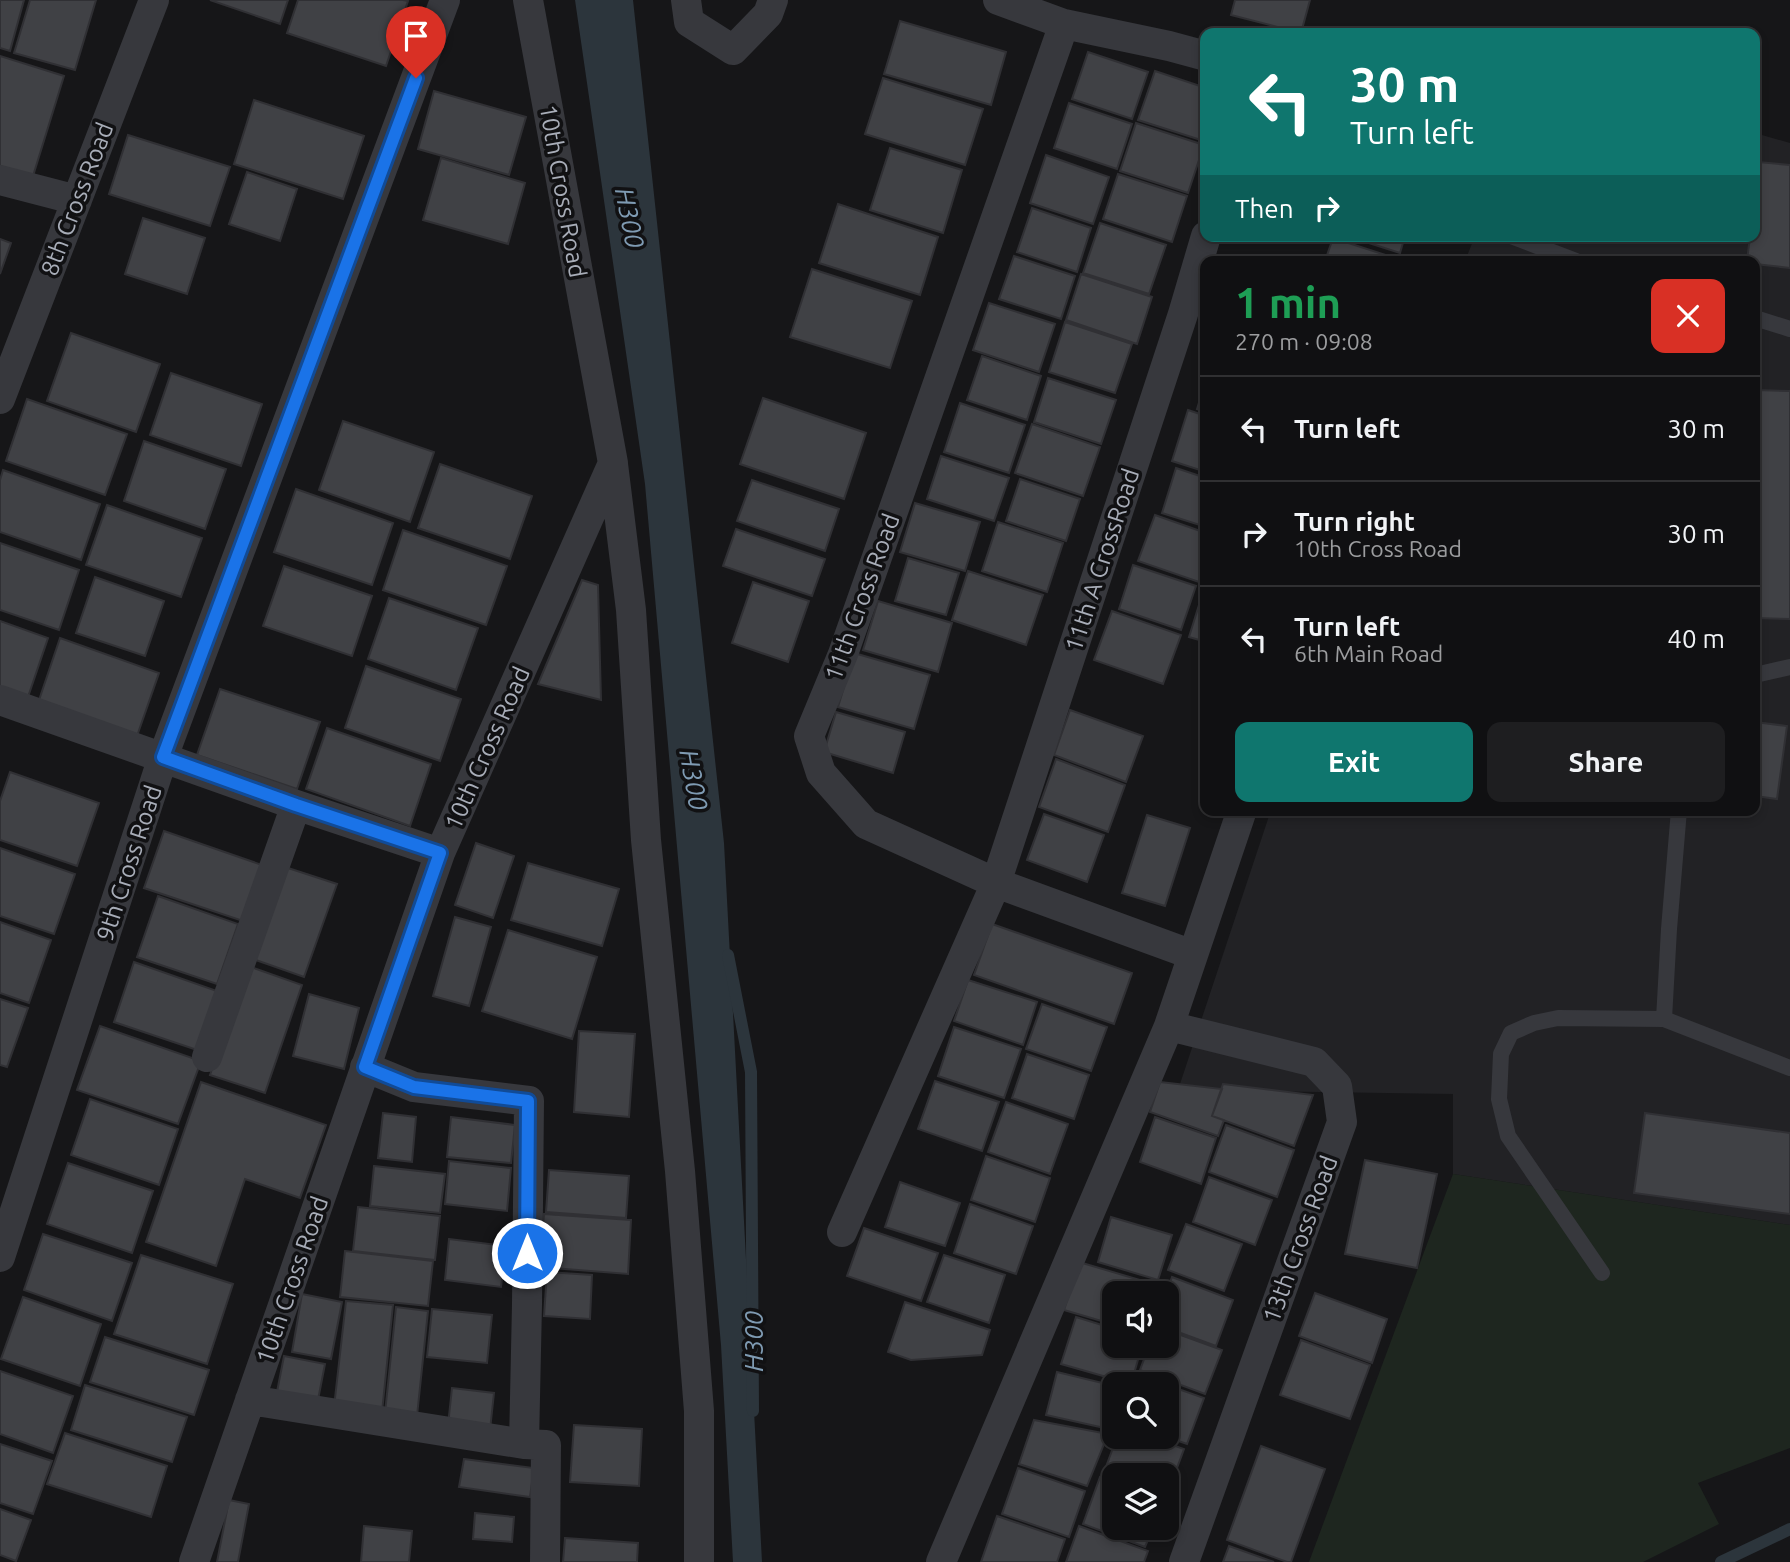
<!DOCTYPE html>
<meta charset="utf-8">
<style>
:root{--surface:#101012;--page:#1e1e20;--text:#f1f3f6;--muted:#9c9d9f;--line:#303032;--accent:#0f766e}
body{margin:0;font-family:Ubuntu,sans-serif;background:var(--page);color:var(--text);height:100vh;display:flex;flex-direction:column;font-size:26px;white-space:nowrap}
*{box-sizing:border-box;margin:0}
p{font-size:23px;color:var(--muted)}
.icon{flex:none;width:38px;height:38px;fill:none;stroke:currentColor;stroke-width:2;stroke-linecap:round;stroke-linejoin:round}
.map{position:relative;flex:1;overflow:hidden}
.details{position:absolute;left:1200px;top:256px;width:560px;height:560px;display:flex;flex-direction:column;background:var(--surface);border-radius:14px;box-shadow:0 4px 10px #0003,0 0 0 2px var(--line)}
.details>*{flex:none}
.banner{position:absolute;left:1200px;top:28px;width:560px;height:214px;border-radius:14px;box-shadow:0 4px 10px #0003,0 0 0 2px var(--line);background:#0f766e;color:#fff;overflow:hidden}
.buttons{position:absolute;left:1102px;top:1281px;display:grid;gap:14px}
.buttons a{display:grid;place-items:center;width:77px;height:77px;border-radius:14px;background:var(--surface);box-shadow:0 4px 10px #0003,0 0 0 2px var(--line);font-size:35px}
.pin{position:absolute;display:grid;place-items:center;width:60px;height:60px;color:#fff;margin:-72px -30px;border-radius:50% 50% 50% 0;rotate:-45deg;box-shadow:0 0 7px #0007}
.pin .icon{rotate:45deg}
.me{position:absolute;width:77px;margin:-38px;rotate:0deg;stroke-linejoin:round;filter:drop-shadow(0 0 5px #0008)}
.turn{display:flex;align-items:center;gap:24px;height:147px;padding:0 35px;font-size:32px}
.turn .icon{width:91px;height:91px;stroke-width:2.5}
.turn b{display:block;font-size:49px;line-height:60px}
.then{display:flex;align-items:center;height:66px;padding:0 35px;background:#0003;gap:14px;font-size:26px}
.round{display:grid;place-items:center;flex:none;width:74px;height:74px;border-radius:14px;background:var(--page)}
.overview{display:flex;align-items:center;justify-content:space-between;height:119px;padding:0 35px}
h1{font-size:42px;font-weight:700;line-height:52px;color:#1e9e55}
.primary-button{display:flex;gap:14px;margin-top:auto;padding:14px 35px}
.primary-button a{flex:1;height:80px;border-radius:14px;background:var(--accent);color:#fff;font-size:28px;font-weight:700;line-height:80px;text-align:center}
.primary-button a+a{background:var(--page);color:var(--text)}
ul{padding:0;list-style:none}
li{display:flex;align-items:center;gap:21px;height:105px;padding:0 35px;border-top:2px solid var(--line)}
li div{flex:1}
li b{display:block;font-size:26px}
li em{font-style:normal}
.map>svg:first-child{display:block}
.built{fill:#222225}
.green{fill:#1e261f}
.water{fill:#2c353c}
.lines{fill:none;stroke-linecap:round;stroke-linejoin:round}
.stream{stroke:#2c353c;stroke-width:12}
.building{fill:#404145;stroke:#303034;stroke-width:2}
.lane{stroke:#37383d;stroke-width:16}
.street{stroke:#37383d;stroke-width:30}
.route-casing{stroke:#114b97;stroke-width:18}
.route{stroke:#1a73e8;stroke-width:12}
.labels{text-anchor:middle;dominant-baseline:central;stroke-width:7;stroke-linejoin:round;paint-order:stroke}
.street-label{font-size:24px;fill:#a8adb8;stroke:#111113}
.water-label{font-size:26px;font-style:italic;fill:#7f9bb3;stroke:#111113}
</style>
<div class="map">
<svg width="1790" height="1562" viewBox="0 0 1790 1562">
<rect width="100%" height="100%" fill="#161618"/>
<path class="built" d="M 1755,133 L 1790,143 L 1790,1225 L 1453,1174 L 1453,1094 L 1178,1090 L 1271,810 L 1755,810 L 1755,261 L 1465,261 L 1475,236 L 1755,236 Z"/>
<path class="green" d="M 1453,1174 L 1790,1225 L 1790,1448 L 1698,1483 L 1719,1524 L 1643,1562 L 1309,1562 Z"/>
<path class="water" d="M 575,0 L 633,0 L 724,843 L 762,1562 L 733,1562 L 721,1345 L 645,484 Z"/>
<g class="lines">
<path class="stream" d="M 728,955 L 751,1072 L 753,1411
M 1721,1562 L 1790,1529"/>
</g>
<path class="building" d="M 0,0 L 24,0 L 10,51 L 0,48 Z
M 30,0 L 96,0 L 75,70 L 14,53 Z
M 210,0 L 288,0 L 280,24 Z
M 298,0 L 403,0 L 408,1 L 386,66 L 287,33 Z
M 1235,0 L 1310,0 L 1301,33 L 1231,15 Z
M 900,21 L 1006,52 L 991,105 L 884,74 Z
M 1088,52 L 1148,72 L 1132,119 L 1072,99 Z
M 0,56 L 64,76 L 33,176 L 0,166 Z
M 1155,71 L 1206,88 L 1206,136 L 1204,141 L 1138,120 Z
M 883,78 L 983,109 L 965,165 L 865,134 Z
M 434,91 L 526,117 L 509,175 L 418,149 Z
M 254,100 L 364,136 L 343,199 L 234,164 Z
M 1069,103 L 1132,124 L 1117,169 L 1054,148 Z
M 1136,123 L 1204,145 L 1188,193 L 1120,171 Z
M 128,135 L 230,167 L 210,226 L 109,194 Z
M 890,148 L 962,170 L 943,233 L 870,210 Z
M 1046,155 L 1109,177 L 1093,224 L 1030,203 Z
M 441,158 L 525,183 L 508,244 L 423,220 Z
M 1758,162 L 1790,165 L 1790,268 L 1755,264 L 1755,261 L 1747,261 L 1750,236 L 1755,236 L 1755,190 Z
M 247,172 L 297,189 L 280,241 L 229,224 Z
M 1118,174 L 1187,196 L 1172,242 L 1103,219 Z
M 838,204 L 938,237 L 920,295 L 819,263 Z
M 1032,208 L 1091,228 L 1077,272 L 1017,252 Z
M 143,218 L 205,238 L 187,294 L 125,274 Z
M 1100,223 L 1166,245 L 1149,294 L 1083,273 Z
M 1347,236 L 1405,236 L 1400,253 Z
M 1333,238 L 1398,259 L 1397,261 L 1325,261 Z
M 0,239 L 11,243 L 0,274 Z
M 1014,256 L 1075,276 L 1061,319 L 999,299 Z
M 812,269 L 912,301 L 890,368 L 790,337 Z
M 1081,274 L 1152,297 L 1137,344 L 1066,320 Z
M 989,303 L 1055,324 L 1039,372 L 973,350 Z
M 1065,322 L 1132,344 L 1115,393 L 1049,372 Z
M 71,333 L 160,364 L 136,432 L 47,401 Z
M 982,356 L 1041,376 L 1027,420 L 967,400 Z
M 171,373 L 262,404 L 241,466 L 150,435 Z
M 1048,378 L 1116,400 L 1101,444 L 1034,422 Z
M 1206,380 L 1206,412 L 1197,409 Z
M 1755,390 L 1790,391 L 1790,619 L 1755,618 Z
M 763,398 L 866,433 L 844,499 L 740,464 Z
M 27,399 L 127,434 L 105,495 L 6,461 Z
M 960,403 L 1025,425 L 1009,473 L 944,452 Z
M 1188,410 L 1206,416 L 1206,472 L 1172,461 Z
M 343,421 L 434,452 L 410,522 L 319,490 Z
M 1032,424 L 1100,447 L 1083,496 L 1015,473 Z
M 144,441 L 226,469 L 205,529 L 124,501 Z
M 941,456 L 1009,478 L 994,521 L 927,499 Z
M 440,464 L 532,496 L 510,559 L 418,528 Z
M 1176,468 L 1206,478 L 1206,527 L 1162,513 Z
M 3,470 L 100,504 L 81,560 L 0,532 L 0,480 Z
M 1020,479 L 1080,499 L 1066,541 L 1006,521 Z
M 752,480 L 839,509 L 825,551 L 737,521 Z
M 296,489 L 393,523 L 372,585 L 274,552 Z
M 915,503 L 980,522 L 965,571 L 900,552 Z
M 107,505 L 202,538 L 181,597 L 86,565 Z
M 1155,515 L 1206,533 L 1206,565 L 1199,582 L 1138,561 Z
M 998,522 L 1063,543 L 1047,592 L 982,571 Z
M 736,529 L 825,559 L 812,596 L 723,566 Z
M 403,530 L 507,566 L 486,625 L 383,590 Z
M 0,543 L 79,570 L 59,630 L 0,610 Z
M 908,558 L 959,573 L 946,615 L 895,601 Z
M 1133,565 L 1196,586 L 1181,630 L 1119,609 Z
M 284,566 L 372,596 L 352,656 L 263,626 Z
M 968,571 L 1043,595 L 1026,645 L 952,620 Z
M 95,577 L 164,601 L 145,656 L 76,633 Z
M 582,580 L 598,585 L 601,700 L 538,684 Z
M 753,582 L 809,601 L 788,662 L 732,643 Z
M 1203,592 L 1206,593 L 1206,642 L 1189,637 Z
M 389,598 L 478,628 L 456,690 L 368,659 Z
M 878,601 L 952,623 L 938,672 L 863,650 Z
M 1112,611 L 1181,635 L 1163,684 L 1094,660 Z
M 0,621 L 48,638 L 28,697 L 0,687 Z
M 60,638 L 159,673 L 137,736 L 38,703 Z
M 854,653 L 930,675 L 914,729 L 838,707 Z
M 366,666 L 461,699 L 440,761 L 345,728 Z
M 220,689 L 320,722 L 297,789 L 197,755 Z
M 1070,710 L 1143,736 L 1126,782 L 1054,755 Z
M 836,712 L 905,732 L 893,773 L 824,752 Z
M 1755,722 L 1787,726 L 1777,799 L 1755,796 Z
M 327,728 L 431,764 L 410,826 L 306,789 Z
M 1056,759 L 1125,785 L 1108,832 L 1039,807 Z
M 10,772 L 99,803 L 77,866 L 0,840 L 0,801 Z
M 1044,814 L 1104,835 L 1087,882 L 1027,860 Z
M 1147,815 L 1190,828 L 1165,906 L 1122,893 Z
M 164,831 L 265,866 L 246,922 L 144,888 Z
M 476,843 L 514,856 L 493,918 L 455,905 Z
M 0,848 L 75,874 L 54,934 L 0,916 Z
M 528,863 L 619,889 L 602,946 L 511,920 Z
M 285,867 L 337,884 L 304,977 L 253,959 Z
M 158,896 L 238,924 L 217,984 L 137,957 Z
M 455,917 L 491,927 L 469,1006 L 433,996 Z
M 0,922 L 51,940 L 29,1003 L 0,993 Z
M 992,924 L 1132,973 L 1114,1024 L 974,975 Z
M 508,930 L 597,957 L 572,1039 L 482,1011 Z
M 134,962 L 217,991 L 197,1050 L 114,1022 Z
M 248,966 L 302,985 L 265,1093 L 210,1075 Z
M 968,980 L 1037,1002 L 1023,1045 L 954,1021 Z
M 309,994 L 359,1008 L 344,1069 L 293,1056 Z
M 0,999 L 28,1008 L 7,1067 L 0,1065 Z
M 1042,1004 L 1107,1027 L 1091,1071 L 1026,1049 Z
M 100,1026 L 201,1061 L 178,1124 L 77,1090 Z
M 954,1027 L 1021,1049 L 1004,1098 L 938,1076 Z
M 579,1031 L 635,1034 L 629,1117 L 574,1112 Z
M 1027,1054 L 1089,1075 L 1074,1119 L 1012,1098 Z
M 935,1081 L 999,1102 L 982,1151 L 918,1129 Z
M 201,1082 L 326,1125 L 300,1198 L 245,1179 L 216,1266 L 146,1242 Z
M 1160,1082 L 1222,1089 L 1212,1116 L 1224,1120 L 1218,1136 L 1150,1112 Z
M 1223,1084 L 1313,1095 L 1294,1146 L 1212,1116 Z
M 90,1099 L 178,1129 L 159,1185 L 71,1155 Z
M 1006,1102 L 1068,1124 L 1050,1174 L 988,1152 Z
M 383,1113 L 416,1117 L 412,1162 L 378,1158 Z
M 1645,1113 L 1790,1133 L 1790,1214 L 1634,1193 Z
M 451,1117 L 515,1125 L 511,1163 L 447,1157 Z
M 1155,1117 L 1216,1138 L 1201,1184 L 1140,1162 Z
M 1226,1125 L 1294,1150 L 1277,1197 L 1209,1172 Z
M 986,1156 L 1050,1178 L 1035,1222 L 971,1200 Z
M 1365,1160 L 1437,1174 L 1417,1268 L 1345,1254 Z
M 449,1161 L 511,1168 L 507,1211 L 445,1204 Z
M 68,1163 L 153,1191 L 132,1253 L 47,1224 Z
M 374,1166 L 445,1174 L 440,1213 L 370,1206 Z
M 549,1170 L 629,1176 L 626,1218 L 546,1212 Z
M 1209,1177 L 1272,1200 L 1255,1245 L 1193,1222 Z
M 900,1182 L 960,1203 L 945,1246 L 885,1227 Z
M 970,1204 L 1033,1226 L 1016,1274 L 954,1253 Z
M 358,1207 L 440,1216 L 435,1260 L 353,1251 Z
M 544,1214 L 631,1220 L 628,1274 L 540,1267 Z
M 1111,1217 L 1172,1235 L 1158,1280 L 1098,1262 Z
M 1186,1224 L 1242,1244 L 1224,1291 L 1168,1270 Z
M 864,1228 L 938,1253 L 921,1301 L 847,1276 Z
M 43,1234 L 132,1263 L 112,1321 L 24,1290 Z
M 449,1239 L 506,1246 L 501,1287 L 445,1280 Z
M 345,1251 L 433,1261 L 428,1306 L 340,1297 Z
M 141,1255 L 233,1284 L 207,1364 L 114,1334 Z
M 944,1255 L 1005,1275 L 989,1323 L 927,1302 Z
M 1079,1262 L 1160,1286 L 1158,1293 L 1115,1293 L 1115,1325 L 1064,1310 Z
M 547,1272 L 592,1275 L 590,1319 L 544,1316 Z
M 1172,1277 L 1233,1300 L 1216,1346 L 1167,1328 L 1166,1293 Z
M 1315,1293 L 1387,1319 L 1372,1363 L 1299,1336 Z
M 302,1294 L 342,1302 L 331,1359 L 292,1352 Z
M 23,1297 L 101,1324 L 80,1386 L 1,1359 Z
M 346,1301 L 393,1305 L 382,1412 L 334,1407 Z
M 905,1302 L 990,1330 L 982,1355 L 911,1360 L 888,1352 Z
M 396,1307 L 428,1311 L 417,1416 L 385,1413 Z
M 432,1309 L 492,1315 L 487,1363 L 427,1357 Z
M 1076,1317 L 1115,1329 L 1115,1346 L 1142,1346 L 1131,1384 L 1061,1364 Z
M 1167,1330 L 1222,1350 L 1205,1394 L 1140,1370 L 1149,1346 L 1167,1346 Z
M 105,1337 L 209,1370 L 194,1415 L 90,1382 Z
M 1301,1340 L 1370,1365 L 1350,1419 L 1280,1395 Z
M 284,1356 L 325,1364 L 317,1405 L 276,1397 Z
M 0,1371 L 73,1396 L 53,1453 L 0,1434 Z
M 1057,1372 L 1115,1386 L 1115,1403 L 1109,1429 L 1046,1415 Z
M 1139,1375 L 1166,1384 L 1135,1384 Z
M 85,1385 L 187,1417 L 172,1462 L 71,1430 Z
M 1167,1385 L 1204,1398 L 1187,1444 L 1167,1437 Z
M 452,1388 L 494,1393 L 490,1430 L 448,1425 Z
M 1034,1420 L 1108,1434 L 1087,1486 L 1019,1464 Z
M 574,1425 L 642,1429 L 639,1486 L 570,1482 Z
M 65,1433 L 167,1466 L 151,1517 L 47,1484 Z
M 1117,1437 L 1150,1437 L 1184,1449 L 1167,1495 L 1167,1475 L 1115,1475 L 1115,1480 L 1103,1475 Z
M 0,1444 L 52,1461 L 33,1514 L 0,1503 Z
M 1261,1446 L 1325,1469 L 1291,1562 L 1287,1562 L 1227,1540 Z
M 464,1459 L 534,1468 L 530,1497 L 459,1487 Z
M 1018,1468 L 1085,1491 L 1069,1537 L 1002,1514 Z
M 1100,1477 L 1115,1482 L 1115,1528 L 1153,1528 L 1145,1547 L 1083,1524 Z
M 229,1500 L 249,1504 L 238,1562 L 217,1562 Z
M 0,1509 L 31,1520 L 16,1561 L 0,1555 Z
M 475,1513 L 514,1517 L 512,1542 L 473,1539 Z
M 997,1516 L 1065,1539 L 1057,1562 L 981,1562 Z
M 364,1526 L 412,1531 L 409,1562 L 361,1562 Z
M 1079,1526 L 1148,1551 L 1144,1562 L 1066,1562 Z
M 565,1538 L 638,1543 L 637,1562 L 563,1562 Z
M 1229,1546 L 1274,1562 L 1223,1562 Z"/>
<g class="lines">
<path class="lane" d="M 1511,236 L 1576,261
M 1755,318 L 1790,329
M 1755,675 L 1790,667
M 1679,810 L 1669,929 L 1664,1019 L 1790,1068
M 1602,1273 L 1508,1136 L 1499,1099 L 1501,1054 L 1511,1033 L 1534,1023 L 1558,1018 L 1664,1019"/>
<path class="street" d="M 686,0 L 689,22 L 733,50 L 768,14 L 773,0
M 998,0 L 1064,24 L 1169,46 L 1206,56
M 1064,24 L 843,654 L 809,736 L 821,773 L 866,824 L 996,883 L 1193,955
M 0,180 L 77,200
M 0,399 L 154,0
M 613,464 L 631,610 L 646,840 L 680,1171 L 699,1411 L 699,1562
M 0,700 L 296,805 L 440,853
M 1169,1026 L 1314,1062 L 1337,1086 L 1342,1122 L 1184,1562
M 207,1057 L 296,805
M 365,1067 L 414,1087 L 529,1101 L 527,1304 L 524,1444 L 546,1445 L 545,1562
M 842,1232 L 996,883 L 1183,314 L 1206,236
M 0,1257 L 163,757 L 445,0
M 250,1400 L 524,1444
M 194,1562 L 440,853 L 613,463 L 528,0
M 941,1562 L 1169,1026 L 1242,810"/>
</g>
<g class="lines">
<defs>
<path id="route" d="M 416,78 L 163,757 L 296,805 L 440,853 L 365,1067 L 414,1087 L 528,1101 L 527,1253"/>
</defs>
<use href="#route" class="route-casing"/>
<use href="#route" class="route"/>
</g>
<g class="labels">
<g class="street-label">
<text transform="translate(563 191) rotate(80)">10th Cross Road</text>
<text transform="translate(77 199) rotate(-69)">8th Cross Road</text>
<text transform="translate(1102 560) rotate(-72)">11th A CrossRoad</text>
<text transform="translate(862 597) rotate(-70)">11th Cross Road</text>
<text transform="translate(487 748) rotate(-66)">10th Cross Road</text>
<text transform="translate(129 863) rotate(-72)">9th Cross Road</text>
<text transform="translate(1300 1239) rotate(-70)">13th Cross Road</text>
<text transform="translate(292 1280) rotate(-71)">10th Cross Road</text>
</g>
<g class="water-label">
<text transform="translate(630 218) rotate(79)">H300</text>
<text transform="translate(694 780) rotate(80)">H300</text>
<text transform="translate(753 1341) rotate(-90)">H300</text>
</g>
</g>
</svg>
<div class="buttons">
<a><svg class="icon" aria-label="sound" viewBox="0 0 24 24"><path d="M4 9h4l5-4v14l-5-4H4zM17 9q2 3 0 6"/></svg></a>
<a><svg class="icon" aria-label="search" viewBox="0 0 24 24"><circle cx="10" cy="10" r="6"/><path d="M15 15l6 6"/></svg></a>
<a><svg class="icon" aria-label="layers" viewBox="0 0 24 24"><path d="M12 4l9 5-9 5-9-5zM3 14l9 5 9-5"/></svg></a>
</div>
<div class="pin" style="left:416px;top:78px;background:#d93025"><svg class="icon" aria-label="arrive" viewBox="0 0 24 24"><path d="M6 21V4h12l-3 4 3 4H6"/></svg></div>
<svg class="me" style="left:527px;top:1253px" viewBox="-20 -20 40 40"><circle r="17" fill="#1a73e8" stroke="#fff" stroke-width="3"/><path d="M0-11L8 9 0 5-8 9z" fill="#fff"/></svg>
<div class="banner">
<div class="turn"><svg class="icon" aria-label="left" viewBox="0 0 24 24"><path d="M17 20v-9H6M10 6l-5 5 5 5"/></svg><div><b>30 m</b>Turn left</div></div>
<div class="then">Then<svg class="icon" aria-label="right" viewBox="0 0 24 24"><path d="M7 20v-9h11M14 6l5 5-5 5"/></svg></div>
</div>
<section class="details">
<div class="overview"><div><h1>1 min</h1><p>270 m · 09:08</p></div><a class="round" style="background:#d93025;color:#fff"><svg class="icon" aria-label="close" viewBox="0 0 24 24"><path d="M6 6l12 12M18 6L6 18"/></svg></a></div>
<ul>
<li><svg class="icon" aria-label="left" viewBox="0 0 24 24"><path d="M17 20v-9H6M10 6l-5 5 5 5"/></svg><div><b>Turn left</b></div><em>30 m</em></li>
<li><svg class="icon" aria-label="right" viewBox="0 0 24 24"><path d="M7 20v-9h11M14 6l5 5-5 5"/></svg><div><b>Turn right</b><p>10th Cross Road</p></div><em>30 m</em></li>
<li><svg class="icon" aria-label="left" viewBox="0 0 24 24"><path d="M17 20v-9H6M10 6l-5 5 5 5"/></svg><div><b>Turn left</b><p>6th Main Road</p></div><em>40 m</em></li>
</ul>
<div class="primary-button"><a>Exit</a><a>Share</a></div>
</section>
</div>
